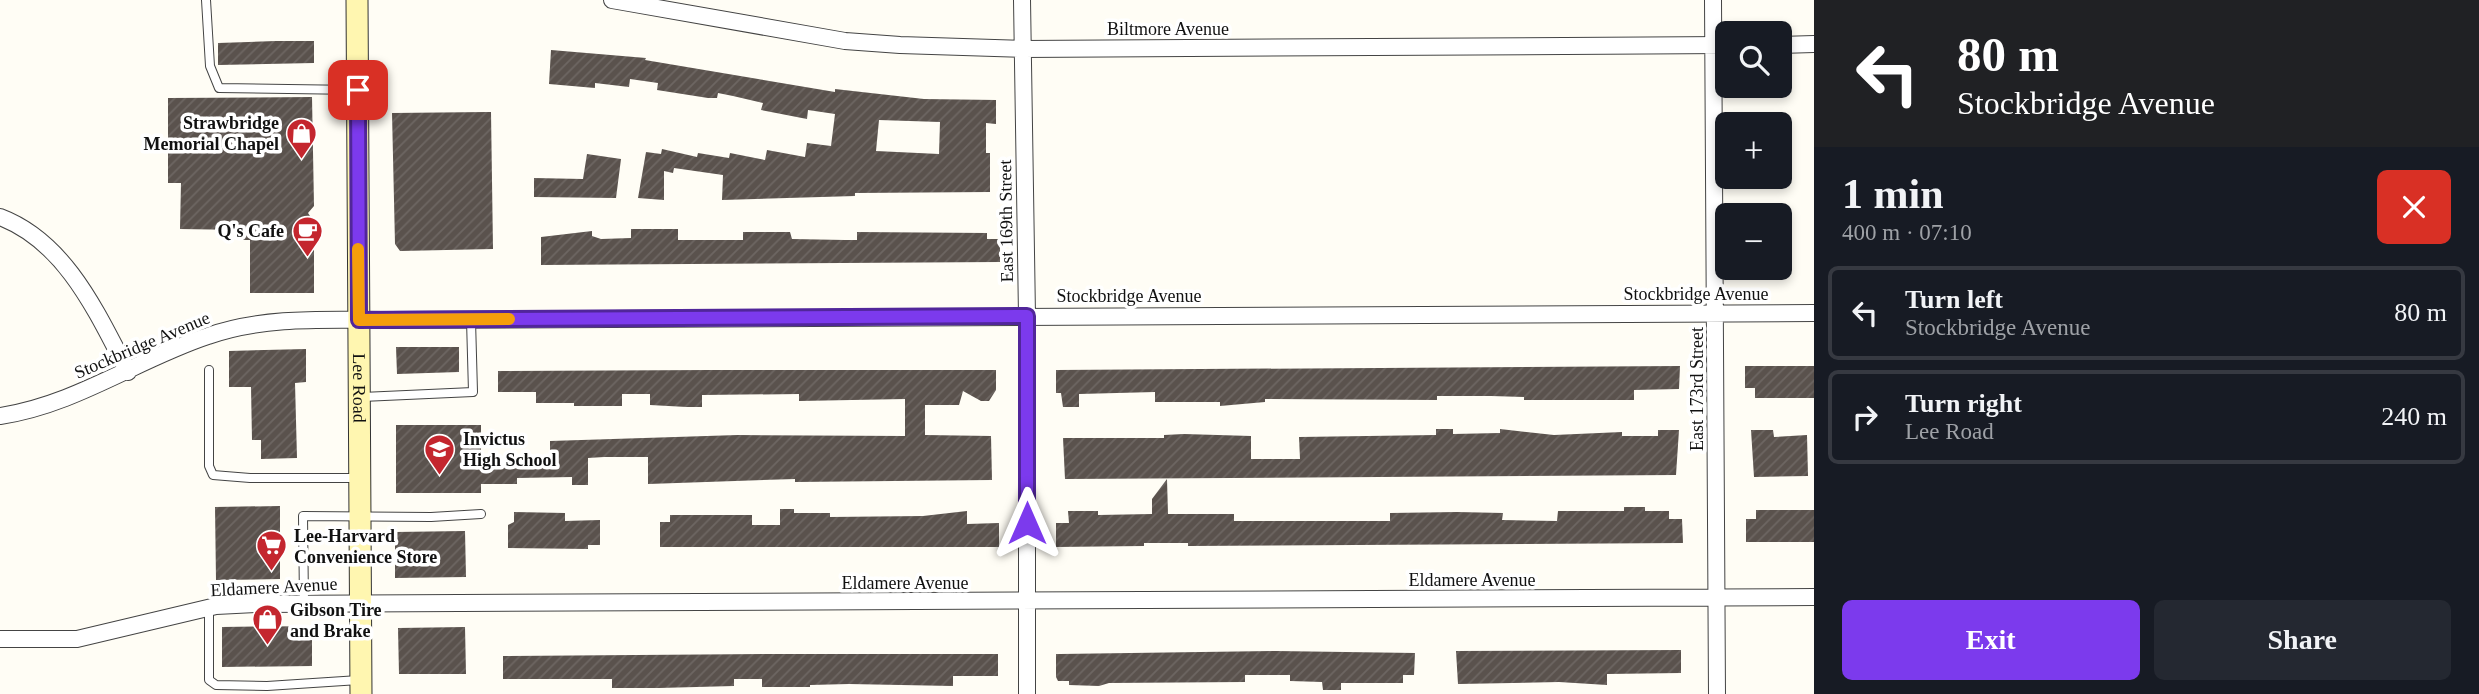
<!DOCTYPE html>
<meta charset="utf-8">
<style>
:root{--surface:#171b24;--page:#242831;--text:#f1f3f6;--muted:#9ea1a6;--line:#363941;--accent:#7c3aed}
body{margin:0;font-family:Georgia,serif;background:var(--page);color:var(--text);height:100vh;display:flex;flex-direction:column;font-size:26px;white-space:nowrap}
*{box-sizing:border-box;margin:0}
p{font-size:23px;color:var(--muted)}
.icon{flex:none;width:38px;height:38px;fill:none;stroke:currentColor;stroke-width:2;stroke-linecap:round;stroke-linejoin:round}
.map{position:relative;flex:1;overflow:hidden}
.drawer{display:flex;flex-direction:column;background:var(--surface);width:665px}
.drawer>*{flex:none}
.banner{background:#202124;color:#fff;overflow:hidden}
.fabs{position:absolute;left:1715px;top:21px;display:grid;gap:14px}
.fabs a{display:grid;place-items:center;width:77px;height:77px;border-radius:10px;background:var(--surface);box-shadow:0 4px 10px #0003;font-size:35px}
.pin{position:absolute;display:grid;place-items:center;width:60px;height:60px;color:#fff;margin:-30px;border-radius:14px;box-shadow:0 4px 10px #0006}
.me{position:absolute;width:77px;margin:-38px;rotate:0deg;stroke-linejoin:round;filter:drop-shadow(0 0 5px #0008)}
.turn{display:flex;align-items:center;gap:24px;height:147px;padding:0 28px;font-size:32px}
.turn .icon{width:91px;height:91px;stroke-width:2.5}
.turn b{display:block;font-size:49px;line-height:60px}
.round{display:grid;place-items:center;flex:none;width:74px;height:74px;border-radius:10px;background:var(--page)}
.summary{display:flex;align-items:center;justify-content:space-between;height:119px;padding:0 28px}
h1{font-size:42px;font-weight:700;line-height:52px}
.primary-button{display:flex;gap:14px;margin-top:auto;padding:14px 28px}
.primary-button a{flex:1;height:80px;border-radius:10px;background:var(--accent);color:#fff;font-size:28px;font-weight:700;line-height:80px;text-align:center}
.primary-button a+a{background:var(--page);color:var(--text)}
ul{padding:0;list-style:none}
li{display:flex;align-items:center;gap:21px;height:94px;margin:0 14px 10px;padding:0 14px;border:4px solid var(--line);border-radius:10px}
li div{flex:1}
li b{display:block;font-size:26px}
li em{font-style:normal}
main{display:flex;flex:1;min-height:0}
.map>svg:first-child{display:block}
.building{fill:url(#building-hatch);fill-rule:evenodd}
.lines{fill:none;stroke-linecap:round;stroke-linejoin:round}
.service-casing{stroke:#444;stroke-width:10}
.minor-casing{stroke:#444;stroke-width:18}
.secondary-casing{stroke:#333;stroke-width:23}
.service{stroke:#fff;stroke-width:8}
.minor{stroke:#fff;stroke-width:16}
.secondary{stroke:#fff6b0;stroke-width:21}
.route-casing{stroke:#51269a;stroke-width:18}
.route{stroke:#7c3aed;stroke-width:12}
.slow{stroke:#f59e0b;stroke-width:12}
.labels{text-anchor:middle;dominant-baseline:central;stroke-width:7;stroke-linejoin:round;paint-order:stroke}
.street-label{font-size:18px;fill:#111;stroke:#fff}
.poi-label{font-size:18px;font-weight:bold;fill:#111;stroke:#fff;text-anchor:start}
</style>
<main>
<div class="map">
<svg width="1814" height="694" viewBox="0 0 1814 694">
<defs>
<pattern id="building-hatch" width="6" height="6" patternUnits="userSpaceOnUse" patternTransform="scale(1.75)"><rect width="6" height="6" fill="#5a524d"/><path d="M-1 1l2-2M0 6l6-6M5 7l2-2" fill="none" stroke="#6d6662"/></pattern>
</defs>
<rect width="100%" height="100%" fill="#fffdf5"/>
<path class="building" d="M 276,41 L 314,41 L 314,63 L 218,65 L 218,43 Z
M 551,50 L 646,58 L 645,60 L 835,92 L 835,89 L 924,99 L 996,100 L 996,124 L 986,123 L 986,153 L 990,153 L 990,192 L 855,193 L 855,196 L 722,200 L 723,175 L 674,168 L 673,173 L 664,171 L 664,200 L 638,198 L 646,152 L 661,154 L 662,149 L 697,157 L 698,153 L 729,158 L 730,153 L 765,160 L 767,150 L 805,157 L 807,143 L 831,146 L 835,114 L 808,110 L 807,119 L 761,110 L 763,103 L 733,96 L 718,93 L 717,98 L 708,98 L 657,90 L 658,83 L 630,79 L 629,87 L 595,83 L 595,88 L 549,84 ZM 879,120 L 940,122 L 939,154 L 876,151 Z
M 312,97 L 314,206 L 308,213 L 314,222 L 314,293 L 250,293 L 250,240 L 242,240 L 242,230 L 180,229 L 181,183 L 168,183 L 168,98 Z
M 487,112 L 491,112 L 493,249 L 400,251 L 395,244 L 392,113 Z
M 587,154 L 621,159 L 616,198 L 534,197 L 534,178 L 583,179 Z
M 631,229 L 678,229 L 678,240 L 743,240 L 743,232 L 790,232 L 792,239 L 845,240 L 857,240 L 857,232 L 987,233 L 987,239 L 1000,239 L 1000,262 L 541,265 L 541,237 L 592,231 L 592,236 L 601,239 L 631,238 Z
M 396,347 L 459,347 L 459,372 L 397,374 Z
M 306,349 L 306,382 L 295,383 L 297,458 L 261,459 L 261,440 L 252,440 L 251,387 L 229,387 L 229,351 Z
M 1680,366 L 1679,389 L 1634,390 L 1634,400 L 1524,400 L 1524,397 L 1491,396 L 1437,396 L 1437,400 L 1265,399 L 1265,402 L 1220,406 L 1220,402 L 1155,402 L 1155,392 L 1079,394 L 1079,407 L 1063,407 L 1061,393 L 1056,393 L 1056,370 Z
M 1745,366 L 1814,366 L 1814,398 L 1755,398 L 1755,388 L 1745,388 Z
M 710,370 L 996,370 L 996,390 L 989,401 L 981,401 L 963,391 L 959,405 L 925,405 L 925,435 L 991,436 L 992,480 L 795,482 L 795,479 L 648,484 L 648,457 L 604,457 L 588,458 L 588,485 L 572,485 L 572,477 L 517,478 L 517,484 L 481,484 L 481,493 L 396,493 L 396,425 L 481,425 L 481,464 L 550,460 L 550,441 L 738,435 L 905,436 L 905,399 L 799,401 L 799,394 L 702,395 L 702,407 L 687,407 L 650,405 L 650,394 L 622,394 L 622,406 L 574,406 L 574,403 L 536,403 L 536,392 L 498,392 L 498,371 Z
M 1436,429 L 1453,429 L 1453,434 L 1500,433 L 1500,429 L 1554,435 L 1622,432 L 1622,436 L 1658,436 L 1658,430 L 1679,430 L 1676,475 L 1065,479 L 1063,438 L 1164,438 L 1164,435 L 1184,434 L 1251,436 L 1251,459 L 1300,459 L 1299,437 L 1436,435 Z
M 1751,430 L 1773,430 L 1774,437 L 1807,435 L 1808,476 L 1754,477 Z
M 1167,479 L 1168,514 L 1234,514 L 1234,521 L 1390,521 L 1390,513 L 1457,512 L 1503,513 L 1502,520 L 1557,521 L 1558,511 L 1624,511 L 1624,507 L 1645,507 L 1645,511 L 1669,511 L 1669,519 L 1682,519 L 1683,543 L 1188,546 L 1188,543 L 1144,543 L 1144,546 L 1056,547 L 1056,523 L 1069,523 L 1068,511 L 1098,511 L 1098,515 L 1152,514 L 1152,499 Z
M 280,506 L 280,579 L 216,580 L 215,507 Z
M 780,509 L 794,509 L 794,513 L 830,513 L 830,517 L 923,516 L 967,511 L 967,524 L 999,523 L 999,547 L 660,547 L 660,522 L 670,522 L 670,515 L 752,515 L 752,525 L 780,525 Z
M 1756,510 L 1814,510 L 1814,542 L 1746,542 L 1746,519 L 1756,519 Z
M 514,512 L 565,513 L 565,521 L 600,520 L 600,545 L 588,545 L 588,549 L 508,548 L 508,525 L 514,522 Z
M 465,531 L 466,577 L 395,578 L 395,532 Z
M 312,626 L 312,666 L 222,667 L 222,627 Z
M 465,627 L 466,674 L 399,674 L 398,628 Z
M 1681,650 L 1681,673 L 1607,674 L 1607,685 L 1559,682 L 1458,684 L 1456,651 Z
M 1276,651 L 1415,653 L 1414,675 L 1403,675 L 1403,683 L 1341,683 L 1341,690 L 1323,690 L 1322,682 L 1290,681 L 1290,675 L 1245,675 L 1245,682 L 1109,683 L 1099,686 L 1069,685 L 1069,681 L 1058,681 L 1056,677 L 1056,654 L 1060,654 Z
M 778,654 L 998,654 L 998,676 L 953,676 L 953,686 L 849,684 L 810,685 L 810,687 L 762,687 L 762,679 L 734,679 L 734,686 L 659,688 L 612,688 L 612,679 L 503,679 L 503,656 Z"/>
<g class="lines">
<defs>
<path id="service" d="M 206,0 L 210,66 L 219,88 L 357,90
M 209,370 L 209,466 L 213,475 L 250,478 L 360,478
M 362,397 L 473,392 L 471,320
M 304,603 L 303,516 L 431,517 L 481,514
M 209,608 L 209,680 L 216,685 L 267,686 L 359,680"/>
<path id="minor" d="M 612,0 L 845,41 L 900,45 L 1022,49 L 1727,45
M 1022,0 L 1027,316 L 1027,694
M 1713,0 L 1717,694
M 1780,45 L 1814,44
M 0,217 C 66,242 97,313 128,372
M 0,416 C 75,405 138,359 208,336 C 264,316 328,320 387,320 L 1814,313
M 0,639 L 77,639 L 216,606 L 257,604 L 1814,597"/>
<g id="secondary">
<path id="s1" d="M 357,0 L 361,694"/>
</g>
</defs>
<use href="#service" class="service-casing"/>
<use href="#minor" class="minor-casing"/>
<use href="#secondary" class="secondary-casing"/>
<use href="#service" class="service"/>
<use href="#minor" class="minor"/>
<use href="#secondary" class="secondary"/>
</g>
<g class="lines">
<defs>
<path id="route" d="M 358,90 L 359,320 L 1027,316 L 1027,523"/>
</defs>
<use href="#route" class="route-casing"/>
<use href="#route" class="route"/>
<path class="slow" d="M 358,249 L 359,320 L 509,319"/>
</g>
<defs>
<symbol id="shop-pin" viewBox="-11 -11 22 30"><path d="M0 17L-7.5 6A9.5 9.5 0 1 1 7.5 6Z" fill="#c4262e" stroke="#fff"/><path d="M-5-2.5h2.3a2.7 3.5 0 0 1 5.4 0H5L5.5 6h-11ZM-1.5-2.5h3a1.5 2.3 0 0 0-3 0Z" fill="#fff"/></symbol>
<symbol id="cafe-pin" viewBox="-11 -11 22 30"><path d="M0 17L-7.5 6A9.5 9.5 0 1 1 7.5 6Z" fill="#c4262e" stroke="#fff"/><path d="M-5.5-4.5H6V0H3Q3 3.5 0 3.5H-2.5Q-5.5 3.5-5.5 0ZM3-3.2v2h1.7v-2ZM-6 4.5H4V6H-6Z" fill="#fff"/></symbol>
<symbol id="school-pin" viewBox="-11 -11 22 30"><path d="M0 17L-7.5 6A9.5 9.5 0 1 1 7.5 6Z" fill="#c4262e" stroke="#fff"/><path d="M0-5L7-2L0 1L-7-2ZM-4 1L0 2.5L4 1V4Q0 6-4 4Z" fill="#fff"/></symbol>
<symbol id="supermarket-pin" viewBox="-11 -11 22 30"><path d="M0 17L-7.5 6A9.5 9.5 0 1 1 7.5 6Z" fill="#c4262e" stroke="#fff"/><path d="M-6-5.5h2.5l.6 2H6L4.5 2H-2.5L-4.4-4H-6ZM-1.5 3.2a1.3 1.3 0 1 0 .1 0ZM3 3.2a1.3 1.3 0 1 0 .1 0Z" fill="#fff"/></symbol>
</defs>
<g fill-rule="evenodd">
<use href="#shop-pin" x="284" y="116" width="35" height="47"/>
<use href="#cafe-pin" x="290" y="214" width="35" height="47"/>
<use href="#school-pin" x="422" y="432" width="35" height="47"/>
<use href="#supermarket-pin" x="254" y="528" width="35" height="47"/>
<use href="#shop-pin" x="250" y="602" width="35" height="47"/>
</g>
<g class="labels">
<g class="street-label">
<text x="1168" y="29">Biltmore Avenue</text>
<text transform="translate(1006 221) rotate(-91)">East 169th Street</text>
<text x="1696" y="294">Stockbridge Avenue</text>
<text x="1129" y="296">Stockbridge Avenue</text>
<text transform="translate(142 345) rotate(-23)">Stockbridge Avenue</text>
<text stroke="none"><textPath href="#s1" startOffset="388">Lee Road</textPath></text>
<text transform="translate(1697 389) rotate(-90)">East 173rd Street</text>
<text x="1472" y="580">Eldamere Avenue</text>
<text x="905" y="583">Eldamere Avenue</text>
<text transform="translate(274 587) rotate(-3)">Eldamere Avenue</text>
</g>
<g class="poi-label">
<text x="279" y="123" text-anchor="end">Strawbridge<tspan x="279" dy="21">Memorial Chapel</tspan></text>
<text x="284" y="231" text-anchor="end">Q's Cafe</text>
<text x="463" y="439">Invictus<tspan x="463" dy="21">High School</tspan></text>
<text x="294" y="536">Lee-Harvard<tspan x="294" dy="21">Convenience Store</tspan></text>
<text x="290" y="610">Gibson Tire<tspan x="290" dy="21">and Brake</tspan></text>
</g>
</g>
</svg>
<div class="fabs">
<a><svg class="icon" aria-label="search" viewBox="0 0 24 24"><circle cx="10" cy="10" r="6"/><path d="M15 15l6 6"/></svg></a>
<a>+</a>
<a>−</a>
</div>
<div class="pin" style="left:358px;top:90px;background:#d93025"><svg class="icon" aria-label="arrive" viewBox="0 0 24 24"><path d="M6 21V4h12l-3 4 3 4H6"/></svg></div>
<svg class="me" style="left:1027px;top:523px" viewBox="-20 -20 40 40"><path d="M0-17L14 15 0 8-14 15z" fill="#7c3aed" stroke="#fff" stroke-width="4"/></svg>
</div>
<section class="drawer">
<div class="banner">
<div class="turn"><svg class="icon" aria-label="left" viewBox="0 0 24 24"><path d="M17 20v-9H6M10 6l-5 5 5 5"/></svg><div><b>80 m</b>Stockbridge Avenue</div></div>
</div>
<div class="summary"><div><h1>1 min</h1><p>400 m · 07:10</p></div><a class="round" style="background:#d93025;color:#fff"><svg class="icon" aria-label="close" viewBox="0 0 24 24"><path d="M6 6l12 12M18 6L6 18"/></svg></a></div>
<ul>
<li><svg class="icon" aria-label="left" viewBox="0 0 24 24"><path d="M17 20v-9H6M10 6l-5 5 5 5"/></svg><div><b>Turn left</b><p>Stockbridge Avenue</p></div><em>80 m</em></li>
<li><svg class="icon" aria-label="right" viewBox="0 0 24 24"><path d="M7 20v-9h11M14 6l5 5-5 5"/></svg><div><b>Turn right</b><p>Lee Road</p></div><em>240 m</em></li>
</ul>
<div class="primary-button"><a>Exit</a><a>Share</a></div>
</section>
</main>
